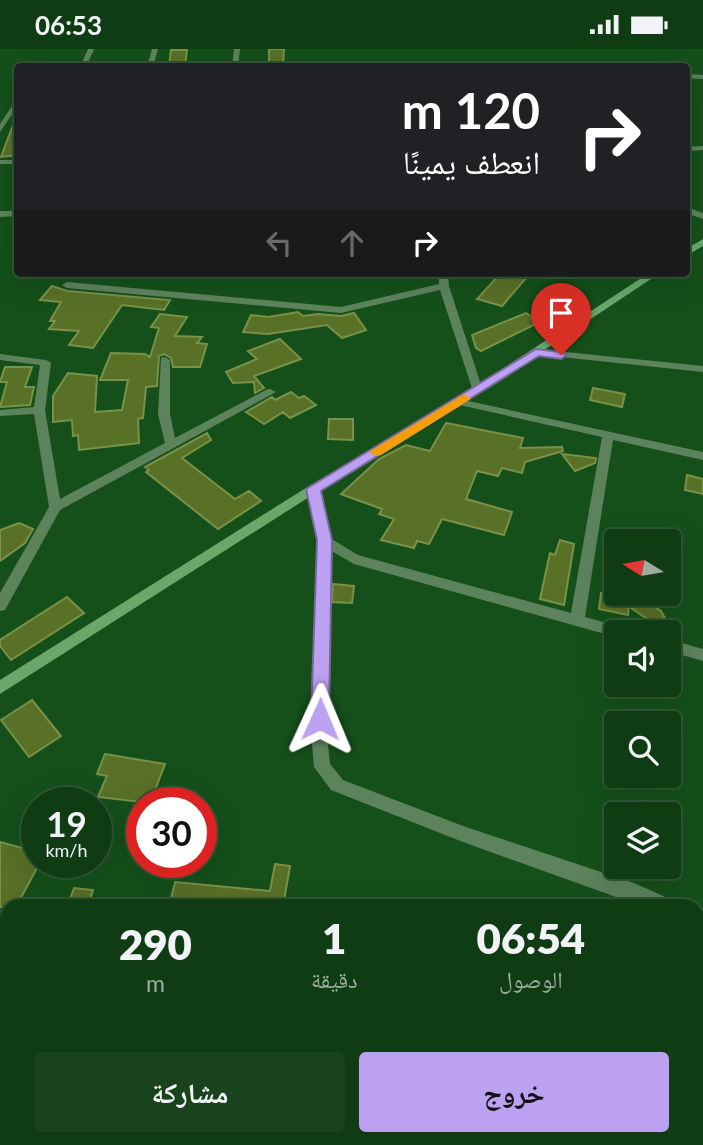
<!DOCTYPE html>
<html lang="ar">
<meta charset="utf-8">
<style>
:root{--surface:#103c14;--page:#19431d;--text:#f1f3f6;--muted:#9cada0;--line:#305634;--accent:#bca0f2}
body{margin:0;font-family:Lato,"Noto Naskh Arabic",sans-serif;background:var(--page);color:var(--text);direction:rtl;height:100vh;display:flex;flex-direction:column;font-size:26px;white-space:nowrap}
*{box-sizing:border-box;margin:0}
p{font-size:23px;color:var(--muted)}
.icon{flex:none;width:38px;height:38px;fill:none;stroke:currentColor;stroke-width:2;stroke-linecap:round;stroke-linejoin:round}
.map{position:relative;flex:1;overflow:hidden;direction:ltr}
.drawer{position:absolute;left:0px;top:850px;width:704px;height:247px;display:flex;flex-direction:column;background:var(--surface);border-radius:21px 21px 0 0;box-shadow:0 7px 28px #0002,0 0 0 2px var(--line);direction:rtl}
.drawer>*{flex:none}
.banner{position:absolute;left:14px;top:14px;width:676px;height:214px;border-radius:7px;box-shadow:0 7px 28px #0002,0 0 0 2px var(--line);direction:rtl;background:#202124;color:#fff;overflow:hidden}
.needle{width:46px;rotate:281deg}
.controls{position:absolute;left:604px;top:480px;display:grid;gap:14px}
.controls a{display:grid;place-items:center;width:77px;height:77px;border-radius:7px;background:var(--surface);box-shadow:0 7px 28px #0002,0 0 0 2px var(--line);font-size:35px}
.speed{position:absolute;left:21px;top:738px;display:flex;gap:14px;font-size:35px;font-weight:700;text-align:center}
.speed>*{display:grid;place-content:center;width:91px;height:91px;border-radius:50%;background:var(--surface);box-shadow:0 7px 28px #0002,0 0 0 2px var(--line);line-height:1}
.speed small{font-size:18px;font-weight:400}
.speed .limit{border:10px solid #d22;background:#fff;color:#111}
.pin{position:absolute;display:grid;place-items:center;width:60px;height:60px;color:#fff;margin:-72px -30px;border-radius:50% 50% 50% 0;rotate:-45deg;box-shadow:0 0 7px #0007}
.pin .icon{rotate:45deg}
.me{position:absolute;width:77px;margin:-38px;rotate:1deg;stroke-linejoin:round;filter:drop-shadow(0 0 5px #0008)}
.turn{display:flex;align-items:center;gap:24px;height:147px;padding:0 35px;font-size:32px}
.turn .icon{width:91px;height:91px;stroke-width:2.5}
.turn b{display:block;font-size:49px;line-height:60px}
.lanes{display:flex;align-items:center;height:66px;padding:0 35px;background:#0003;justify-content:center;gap:35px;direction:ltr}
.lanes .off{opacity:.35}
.eta{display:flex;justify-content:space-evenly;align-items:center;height:119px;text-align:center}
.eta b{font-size:42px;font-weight:800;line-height:49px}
.cta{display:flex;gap:14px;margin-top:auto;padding:14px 35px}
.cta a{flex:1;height:80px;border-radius:7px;background:var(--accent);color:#111;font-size:28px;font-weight:800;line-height:80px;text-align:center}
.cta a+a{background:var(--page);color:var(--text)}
.status{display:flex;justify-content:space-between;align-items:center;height:49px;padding:0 35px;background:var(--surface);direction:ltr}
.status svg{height:19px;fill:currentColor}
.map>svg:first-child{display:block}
.building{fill:#597027;stroke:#799148;stroke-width:2}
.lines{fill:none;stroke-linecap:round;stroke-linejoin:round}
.street{fill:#5d835d;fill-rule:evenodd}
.secondary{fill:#69a76a;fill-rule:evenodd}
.route{fill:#bca0f2;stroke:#7a689d;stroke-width:2}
.slow{fill:#f59e0b}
</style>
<div class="status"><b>06:53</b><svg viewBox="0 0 49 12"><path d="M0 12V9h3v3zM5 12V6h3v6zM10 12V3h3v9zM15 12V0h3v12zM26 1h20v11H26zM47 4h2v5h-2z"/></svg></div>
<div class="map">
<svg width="703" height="1096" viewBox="0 0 703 1096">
<rect width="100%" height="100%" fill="#15501b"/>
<path class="building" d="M 269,0 L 284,0 L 283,18 L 269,18 Z
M 171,1 L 187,1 L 185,18 L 169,18 Z
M 16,68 L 18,106 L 1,108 Z
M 501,224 L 527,228 L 502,257 L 477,250 Z
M 52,237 L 67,242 L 170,251 L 164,261 L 122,256 L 93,299 L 69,296 L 79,282 L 49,280 L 55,272 L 50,272 L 61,253 L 40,251 Z
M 298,263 L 303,267 L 318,265 L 341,267 L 354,264 L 366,281 L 342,289 L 327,276 L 268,285 L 243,283 L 251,266 L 268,268 Z
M 526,264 L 540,273 L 481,302 L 476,299 L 472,286 Z
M 160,265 L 187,268 L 175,287 L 202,288 L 197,294 L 207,295 L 200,318 L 173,318 L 171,309 L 164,305 L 159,307 L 157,337 L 146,338 L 143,369 L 138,370 L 139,394 L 79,401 L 78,386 L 73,387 L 72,371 L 53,373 L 53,347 L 68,324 L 97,327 L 95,363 L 122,361 L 128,331 L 100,331 L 111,304 L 145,305 L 150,308 L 159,279 L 151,278 Z
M 280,290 L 301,310 L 254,327 L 264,339 L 255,344 L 254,333 L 233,334 L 226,323 L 257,310 L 248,302 Z
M 5,318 L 32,318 L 25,338 L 34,338 L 30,356 L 0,358 L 7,333 L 0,333 Z
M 593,339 L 625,345 L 622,358 L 590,351 Z
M 291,343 L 299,349 L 304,347 L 316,356 L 290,369 L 283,363 L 264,375 L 246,363 L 272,348 L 275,351 Z
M 329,370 L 353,370 L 353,391 L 328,390 Z
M 446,374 L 523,389 L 520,399 L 562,398 L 563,402 L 525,413 L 522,424 L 502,419 L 498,427 L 477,422 L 466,450 L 512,463 L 504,486 L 442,470 L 429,495 L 417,492 L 414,499 L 381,491 L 394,470 L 379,465 L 382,460 L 341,445 L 379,410 L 406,396 L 430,402 Z
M 207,384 L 211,391 L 182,409 L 235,450 L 249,442 L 261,452 L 218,480 L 146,423 L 149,421 L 145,418 Z
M 562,405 L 596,409 L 595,414 L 575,422 Z
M 687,426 L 703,430 L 703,445 L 685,441 Z
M 19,474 L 33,480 L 25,494 L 0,512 L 0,481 Z
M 560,491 L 574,495 L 564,556 L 540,550 L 550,504 L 555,506 Z
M 333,535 L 354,537 L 352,554 L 332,553 Z
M 601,544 L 629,550 L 628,566 L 599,560 Z
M 67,548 L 84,564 L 11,611 L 0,597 L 0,591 Z
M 652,556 L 661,562 L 665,569 L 650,572 L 631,559 Z
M 32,651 L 61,687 L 29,708 L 1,671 Z
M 105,705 L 165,715 L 150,754 L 98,748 L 107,727 L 97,725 Z
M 0,793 L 37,803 L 37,819 L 16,858 L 0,858 Z
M 275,815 L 290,817 L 283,858 L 169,858 L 175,833 L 270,842 Z
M 74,839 L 93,841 L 88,858 L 67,858 Z"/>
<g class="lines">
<path class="street" d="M 88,0 L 94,0 L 86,18 L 80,18 Z
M 152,0 L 158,0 L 153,18 L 147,18 Z
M 234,0 L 240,0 L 238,18 L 232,18 Z
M 686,25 L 703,26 L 703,30 L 686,29 Z
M 12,57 L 17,58 L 0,83 L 0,75 Z
M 703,97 L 703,101 L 686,102 L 686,98 Z
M 0,111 L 18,111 L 18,115 L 0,115 Z
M 686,158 L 703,164 L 703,170 L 686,164 Z
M 0,162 L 18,162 L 18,167 L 0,168 Z
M 438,224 L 448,224 L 449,237 L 482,339 L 481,341 L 477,342 L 472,339 L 440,241 L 341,264 L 67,239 L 62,236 L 67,233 L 341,258 L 439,235 Z
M 536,300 L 703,317 L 703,323 L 532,305 L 531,303 Z
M 0,305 L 46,311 L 51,314 L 45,361 L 60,450 L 165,394 L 158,365 L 161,309 L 165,308 L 170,311 L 170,365 L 175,389 L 266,341 L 270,340 L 276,343 L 60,461 L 5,561 L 0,562 L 0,544 L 49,458 L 34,365 L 0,367 L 0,361 L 34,358 L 40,316 L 0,311 Z
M 459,350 L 703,403 L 703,411 L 613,391 L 585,568 L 624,579 L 626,583 L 616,583 L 616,588 L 354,515 L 330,501 L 328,695 L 330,715 L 343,731 L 463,777 L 634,834 L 672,851 L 674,858 L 644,858 L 463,793 L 331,741 L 314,718 L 312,695 L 317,491 L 307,440 L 309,437 L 317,437 L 319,440 L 330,489 L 358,506 L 571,564 L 602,388 L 455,355 L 455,351 Z
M 668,590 L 703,600 L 703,612 L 668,602 Z
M 696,863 L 703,866 L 703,884 L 696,882 Z"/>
<path class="secondary" d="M 703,190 L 703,197 L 686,207 L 686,200 Z
M 649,224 L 660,224 L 463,355 L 317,443 L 0,645 L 0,631 L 309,437 L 455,351 Z"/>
</g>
<path class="route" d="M 536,300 L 561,303 L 567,306 L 561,310 L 539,307 L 321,442 L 332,491 L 329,670 L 327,675 L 320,678 L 314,675 L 311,670 L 317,491 L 306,440 Z"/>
<path class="slow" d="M 464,345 L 471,349 L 469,351 L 381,406 L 376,407 L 369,403 Z"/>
</svg>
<div class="controls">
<a><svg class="needle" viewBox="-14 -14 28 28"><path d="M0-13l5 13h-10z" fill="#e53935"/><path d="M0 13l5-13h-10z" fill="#9cada0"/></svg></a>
<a><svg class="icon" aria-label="sound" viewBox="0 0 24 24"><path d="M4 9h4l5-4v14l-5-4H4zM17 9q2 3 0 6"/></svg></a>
<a><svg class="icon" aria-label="search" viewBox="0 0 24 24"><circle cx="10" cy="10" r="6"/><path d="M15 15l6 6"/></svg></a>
<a><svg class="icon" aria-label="layers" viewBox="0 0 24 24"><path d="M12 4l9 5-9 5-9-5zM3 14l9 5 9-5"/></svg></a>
</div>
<div class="speed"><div>19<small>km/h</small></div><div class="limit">30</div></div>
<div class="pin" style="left:561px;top:306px;background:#d93025"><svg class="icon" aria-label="arrive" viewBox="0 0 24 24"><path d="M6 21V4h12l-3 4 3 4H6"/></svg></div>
<svg class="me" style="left:320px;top:670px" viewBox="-20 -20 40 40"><path d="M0-17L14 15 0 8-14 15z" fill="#bca0f2" stroke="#fff" stroke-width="4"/></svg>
<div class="banner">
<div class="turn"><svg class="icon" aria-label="right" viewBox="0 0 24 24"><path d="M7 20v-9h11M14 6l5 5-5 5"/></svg><div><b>120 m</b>انعطف يمينًا</div></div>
<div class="lanes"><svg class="icon off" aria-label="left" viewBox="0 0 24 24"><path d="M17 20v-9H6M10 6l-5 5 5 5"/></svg><svg class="icon off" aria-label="ahead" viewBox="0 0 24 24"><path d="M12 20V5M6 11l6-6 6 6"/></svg><svg class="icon" aria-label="right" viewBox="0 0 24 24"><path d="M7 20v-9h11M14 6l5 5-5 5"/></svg></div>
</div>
<section class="drawer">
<div class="eta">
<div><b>06:54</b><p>الوصول</p></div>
<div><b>1</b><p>دقيقة</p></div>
<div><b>290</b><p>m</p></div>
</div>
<div class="cta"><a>خروج</a><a>مشاركة</a></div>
</section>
</div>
